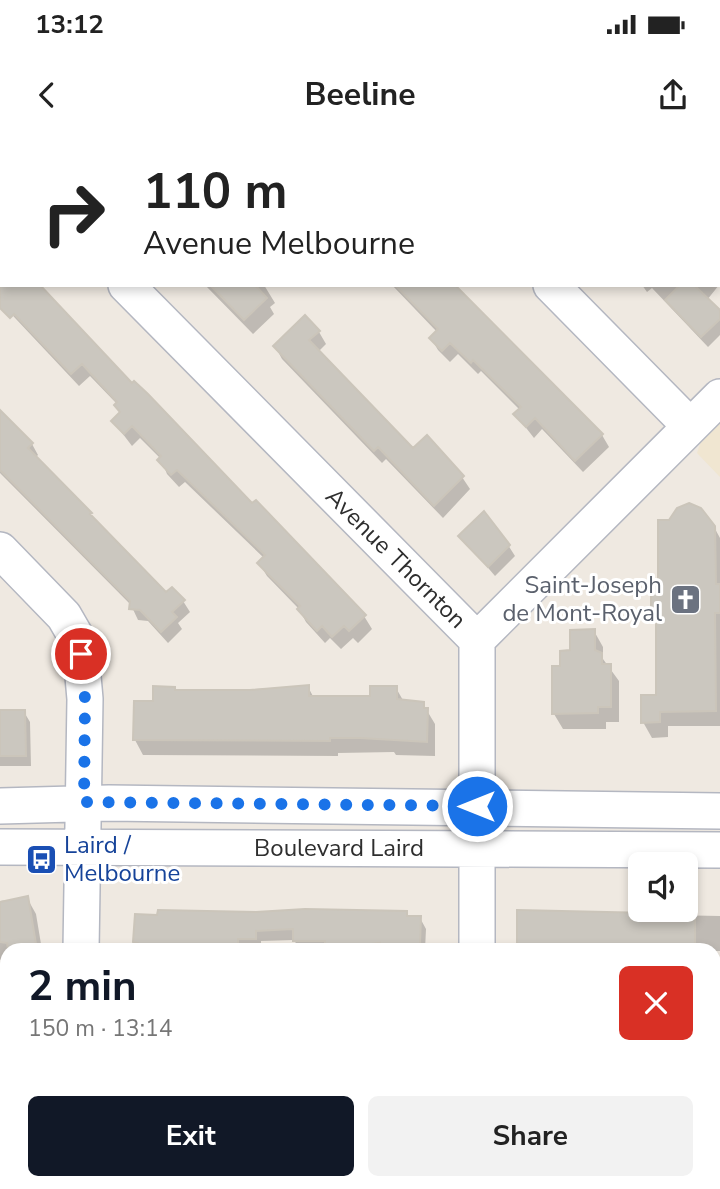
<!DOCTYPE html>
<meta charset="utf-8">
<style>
:root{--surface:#fff;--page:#f2f2f2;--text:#222;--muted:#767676;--accent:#111827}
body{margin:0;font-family:"Nunito Sans",sans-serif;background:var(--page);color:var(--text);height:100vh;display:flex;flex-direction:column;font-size:26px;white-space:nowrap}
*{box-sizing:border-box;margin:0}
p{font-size:23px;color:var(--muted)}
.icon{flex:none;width:38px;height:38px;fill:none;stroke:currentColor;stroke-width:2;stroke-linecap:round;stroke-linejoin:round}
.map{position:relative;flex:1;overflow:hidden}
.panel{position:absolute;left:0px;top:803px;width:721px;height:247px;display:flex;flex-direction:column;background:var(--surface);border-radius:21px 21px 0 0;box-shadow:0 4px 10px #0003}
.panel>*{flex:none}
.guide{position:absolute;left:0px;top:0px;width:721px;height:147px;box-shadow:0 4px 10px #0003;background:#fff;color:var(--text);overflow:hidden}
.controls{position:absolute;left:628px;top:712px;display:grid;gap:14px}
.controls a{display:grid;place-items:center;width:70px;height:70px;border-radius:10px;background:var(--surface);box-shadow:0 4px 10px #0003;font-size:35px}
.pin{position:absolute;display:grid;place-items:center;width:60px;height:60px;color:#fff;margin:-30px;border:4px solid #fff;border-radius:50%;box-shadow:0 2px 7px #0007}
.me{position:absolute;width:77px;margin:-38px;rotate:270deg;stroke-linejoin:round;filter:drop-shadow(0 0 5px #0008)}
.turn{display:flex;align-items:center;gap:24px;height:147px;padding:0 28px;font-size:32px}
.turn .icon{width:91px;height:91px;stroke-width:2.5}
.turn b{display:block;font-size:49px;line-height:60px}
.round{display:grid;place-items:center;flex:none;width:74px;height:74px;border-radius:10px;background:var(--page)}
.head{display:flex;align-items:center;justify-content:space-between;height:119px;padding:0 28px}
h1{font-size:42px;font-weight:700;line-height:52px;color:var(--accent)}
.action{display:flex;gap:14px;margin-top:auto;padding:14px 28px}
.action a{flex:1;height:80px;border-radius:10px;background:var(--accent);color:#fff;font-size:28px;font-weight:700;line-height:80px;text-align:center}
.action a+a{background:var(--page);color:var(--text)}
.status{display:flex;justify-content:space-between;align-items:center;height:49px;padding:0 35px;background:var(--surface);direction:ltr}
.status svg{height:19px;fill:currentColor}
header{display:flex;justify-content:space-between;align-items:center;height:91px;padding:0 28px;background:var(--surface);font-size:32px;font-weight:700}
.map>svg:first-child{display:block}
.education{fill:#f0e6d1}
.shadow{fill:#0003}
.building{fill:#cbc7bf;stroke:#cbc5ba;stroke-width:2}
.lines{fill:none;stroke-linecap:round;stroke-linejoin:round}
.minor-casing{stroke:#b4b7c1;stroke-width:38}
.minor{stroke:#fff;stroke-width:35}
.route{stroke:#1a73e8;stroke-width:12;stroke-dasharray:0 21.6}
.labels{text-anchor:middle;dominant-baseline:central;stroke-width:6;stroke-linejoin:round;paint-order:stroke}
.street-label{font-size:24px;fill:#2e2e2e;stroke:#fff}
.worship-label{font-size:24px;fill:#5b616d;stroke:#fff;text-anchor:end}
.transit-label{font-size:24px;fill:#164399;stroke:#fff;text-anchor:start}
</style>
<div class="status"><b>13:12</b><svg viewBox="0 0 49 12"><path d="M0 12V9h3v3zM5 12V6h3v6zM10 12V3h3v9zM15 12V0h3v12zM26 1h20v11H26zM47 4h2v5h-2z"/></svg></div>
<header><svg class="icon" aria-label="back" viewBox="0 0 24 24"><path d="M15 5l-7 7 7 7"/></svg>Beeline<svg class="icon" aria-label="share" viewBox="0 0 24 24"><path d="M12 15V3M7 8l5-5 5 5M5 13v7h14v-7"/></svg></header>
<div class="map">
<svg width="720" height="1049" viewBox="0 0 720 1049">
<rect width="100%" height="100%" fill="#efe9e1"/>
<path class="education" d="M 720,281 L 720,337 L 697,313 L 702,298 Z"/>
<path class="shadow" d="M 71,0 L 115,0 L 117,2 L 69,2 Z
M 231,0 L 308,0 L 310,2 L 233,2 Z
M 499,0 L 574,0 L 575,2 L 501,2 Z
M 0,129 L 2,145 L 132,246 L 364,476 L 372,489 L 358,503 L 353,498 L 341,509 L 330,498 L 325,503 L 306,482 L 299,469 L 267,436 L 259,423 L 264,418 L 185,342 L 179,347 L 167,334 L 161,319 L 140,298 L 132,306 L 113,281 L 121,274 L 117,264 L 90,236 L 79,246 L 0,162 Z
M 205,145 L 264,145 L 275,163 L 270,167 L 274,174 L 253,194 Z
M 392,145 L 455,145 L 602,295 L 609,307 L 583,332 L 542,289 L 534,298 L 516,275 L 520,270 L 481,231 L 478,234 L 458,214 L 450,222 L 438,210 L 431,198 L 437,192 Z
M 642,145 L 719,145 L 707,160 L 720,173 L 720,195 L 708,207 L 652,148 L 647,152 Z
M 319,192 L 326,204 L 318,212 L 413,310 L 462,337 L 470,349 L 443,378 L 386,319 L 382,323 L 282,219 L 275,206 Z
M 0,272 L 32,304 L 38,315 L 35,318 L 166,455 L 183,461 L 190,472 L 178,483 L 182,489 L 168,503 L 148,481 L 138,480 L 131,465 L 0,333 Z
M 483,374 L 496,386 L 515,416 L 495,436 L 461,396 Z
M 714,387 L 720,398 L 720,586 L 668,586 L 668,597 L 652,598 L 643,582 L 658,556 L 658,487 L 653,478 L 660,447 Z
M 594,491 L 603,507 L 603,519 L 619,541 L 619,582 L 606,582 L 606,589 L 563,589 L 554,574 L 561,528 Z
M 308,547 L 314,558 L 371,558 L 396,548 L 404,562 L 423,564 L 435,584 L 435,616 L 396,615 L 394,612 L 338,613 L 338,616 L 143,615 L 135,600 L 155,563 L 176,552 Z
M 0,572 L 24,572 L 30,582 L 31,626 L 0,626 Z
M 27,758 L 36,774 L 42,810 L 7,810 L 7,819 L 0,820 L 0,761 Z
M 518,772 L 720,776 L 720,811 L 518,810 Z
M 406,773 L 409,778 L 420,778 L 426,789 L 425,810 L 300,810 L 294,800 L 261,801 L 261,809 L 140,810 L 135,802 Z
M 7,927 L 7,957 L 0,949 L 0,934 Z
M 714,1000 L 720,1010 L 720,1017 L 714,1022 Z
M 92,1043 L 155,1043 L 160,1049 L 98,1049 Z
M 382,1043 L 388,1049 L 374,1049 L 380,1043 Z
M 495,1043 L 559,1043 L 565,1049 L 499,1049 Z"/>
<path class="building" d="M 0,145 L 40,145 L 132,243 L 134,241 L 148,254 L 252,363 L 256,360 L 366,475 L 349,491 L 344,486 L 332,497 L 322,486 L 317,491 L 297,469 L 300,466 L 257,423 L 265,415 L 177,330 L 171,335 L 157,320 L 161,316 L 132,286 L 124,294 L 111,281 L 120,272 L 114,265 L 117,262 L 82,224 L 71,234 L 14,174 L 10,178 L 0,168 Z
M 210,145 L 255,145 L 267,158 L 244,180 Z
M 395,145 L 455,145 L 603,294 L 575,321 L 535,278 L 526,287 L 513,274 L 521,267 L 473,220 L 471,223 L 450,203 L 442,211 L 429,198 L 438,189 Z
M 680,145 L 694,145 L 720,170 L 720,179 L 701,197 L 665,160 Z
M 305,175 L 320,191 L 309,200 L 413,308 L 427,295 L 464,336 L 434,366 L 378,307 L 374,311 L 273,206 Z
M 0,270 L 33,303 L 28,308 L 92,373 L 90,374 L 166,452 L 172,447 L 185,460 L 172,472 L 177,477 L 161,492 L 140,470 L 129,469 L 130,461 L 0,330 Z
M 689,363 L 701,368 L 715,386 L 716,444 L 720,444 L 720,473 L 715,473 L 716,571 L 660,572 L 660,582 L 641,583 L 641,555 L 656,555 L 656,478 L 651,478 L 651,445 L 658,445 L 658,380 L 669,380 L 677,368 Z
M 484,371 L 510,405 L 488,427 L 458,396 Z
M 595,489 L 595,510 L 602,513 L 602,524 L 611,524 L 611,567 L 598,567 L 598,573 L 552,574 L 552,526 L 560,526 L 560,511 L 570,510 L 570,490 Z
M 309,545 L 309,556 L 370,556 L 370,546 L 397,546 L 397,559 L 424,562 L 424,568 L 428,568 L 427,602 L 360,598 L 330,598 L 330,601 L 133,600 L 134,561 L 153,561 L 153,546 L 175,547 L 175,550 L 250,550 Z
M 0,570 L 25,570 L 26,616 L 0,616 Z
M 28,756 L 37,810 L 8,810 L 7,803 L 0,802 L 0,762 Z
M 305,769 L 407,771 L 407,776 L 421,776 L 420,804 L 409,804 L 409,810 L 380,810 L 380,803 L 325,810 L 325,801 L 293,801 L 293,789 L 256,791 L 256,799 L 238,799 L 238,809 L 138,810 L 138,803 L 133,802 L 135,774 L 157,775 L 158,770 L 256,772 Z
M 517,770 L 695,774 L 695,810 L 517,810 Z"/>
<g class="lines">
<defs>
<path id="minor" d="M 407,0 L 409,2
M 0,18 L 2,20
M 126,145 L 477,500 L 477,810
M 551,145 L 690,286
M 0,410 L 64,476 L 75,495 L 81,514 L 85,559 L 81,810
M 477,500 L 720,257
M 0,666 L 109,663 L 720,671
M 0,707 L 720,710
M 253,1043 L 259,1049
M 644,1043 L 650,1049
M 300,1049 L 306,1043"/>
</defs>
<use href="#minor" class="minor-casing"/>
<use href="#minor" class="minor"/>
</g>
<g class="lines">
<path class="route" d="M 81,514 L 85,559 L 84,662 L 477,666"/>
</g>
<defs>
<symbol id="church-square" viewBox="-11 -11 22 22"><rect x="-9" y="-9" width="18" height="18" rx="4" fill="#6b7280" stroke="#fff"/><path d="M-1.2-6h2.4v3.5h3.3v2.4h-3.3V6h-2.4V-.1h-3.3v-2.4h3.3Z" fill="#fff"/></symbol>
<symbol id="bus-square" viewBox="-11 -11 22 22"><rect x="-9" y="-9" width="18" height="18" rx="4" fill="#1a4fb4" stroke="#fff"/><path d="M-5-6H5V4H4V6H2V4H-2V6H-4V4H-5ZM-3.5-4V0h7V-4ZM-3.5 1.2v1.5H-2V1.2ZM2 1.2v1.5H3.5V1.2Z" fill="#fff"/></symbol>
</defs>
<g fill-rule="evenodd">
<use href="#church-square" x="668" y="442" width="35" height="35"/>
<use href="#bus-square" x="24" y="702" width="35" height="35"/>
</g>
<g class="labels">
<g class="street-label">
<text transform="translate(396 418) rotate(45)">Avenue Thornton</text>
<text x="339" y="708">Boulevard Laird</text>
</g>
<g class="worship-label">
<text x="662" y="445">Saint-Joseph<tspan x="662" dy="28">de Mont-Royal</tspan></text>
</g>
<g class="transit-label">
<text x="64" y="705">Laird /<tspan x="64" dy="28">Melbourne</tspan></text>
</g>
</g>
</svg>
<div class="controls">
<a><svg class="icon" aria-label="sound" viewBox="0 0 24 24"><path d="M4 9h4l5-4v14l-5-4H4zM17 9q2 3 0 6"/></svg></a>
</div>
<div class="pin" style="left:81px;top:514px;background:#d93025"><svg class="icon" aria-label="arrive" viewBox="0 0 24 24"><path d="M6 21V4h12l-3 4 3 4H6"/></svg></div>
<svg class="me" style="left:477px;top:666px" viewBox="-20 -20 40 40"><circle r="17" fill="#1a73e8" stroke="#fff" stroke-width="3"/><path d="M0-11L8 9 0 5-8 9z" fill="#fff"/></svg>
<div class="guide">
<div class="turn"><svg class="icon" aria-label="right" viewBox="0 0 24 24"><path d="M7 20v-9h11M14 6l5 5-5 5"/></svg><div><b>110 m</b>Avenue Melbourne</div></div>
</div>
<section class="panel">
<div class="head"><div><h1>2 min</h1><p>150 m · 13:14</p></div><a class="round" style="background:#d93025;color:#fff"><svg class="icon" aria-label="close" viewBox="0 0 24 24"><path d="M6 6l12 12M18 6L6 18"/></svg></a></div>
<div class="action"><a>Exit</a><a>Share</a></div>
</section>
</div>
